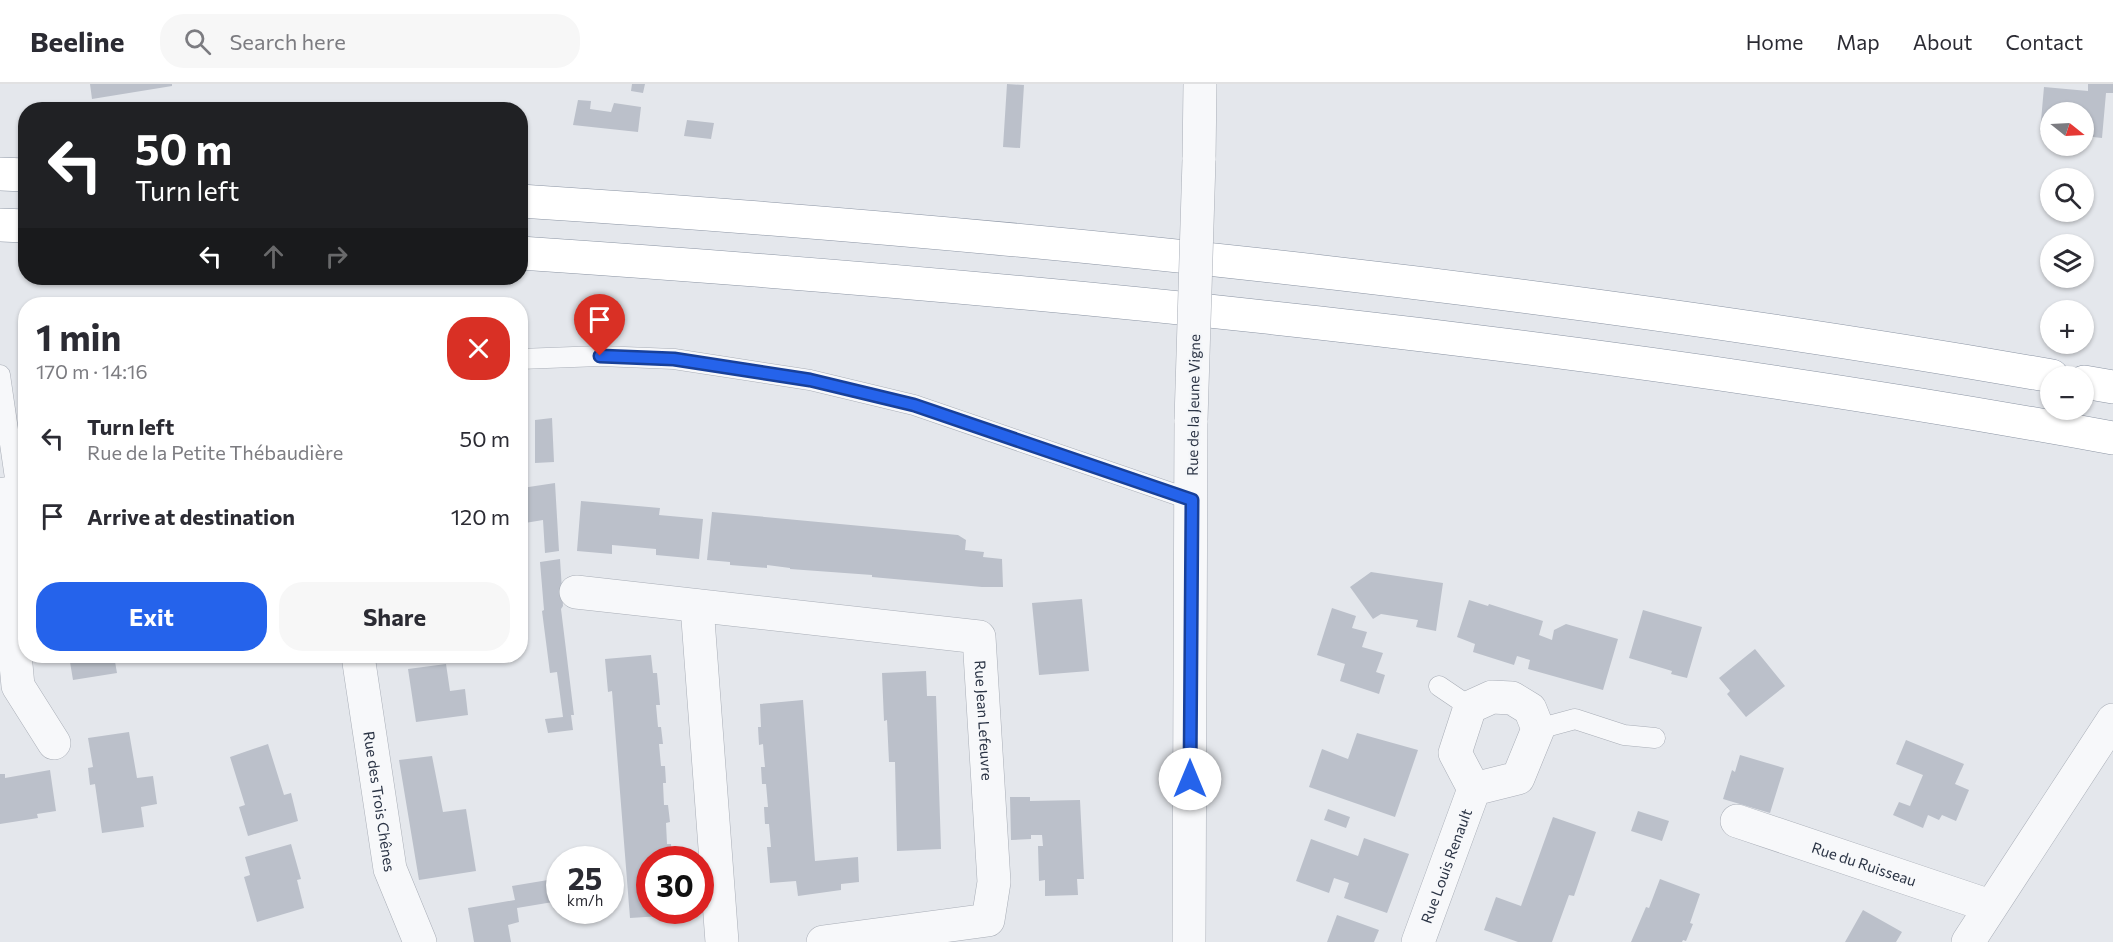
<!DOCTYPE html>
<meta charset="utf-8">
<style>
:root{--surface:#fff;--page:#f7f7f7;--text:#2b2b33;--muted:#7c7c81;--line:#e1e1e2;--accent:#2563eb}
body{margin:0;font-family:Commissioner,sans-serif;background:var(--page);color:var(--text);height:100vh;display:flex;flex-direction:column;font-size:22px;white-space:nowrap}
*{box-sizing:border-box;margin:0}
p{font-size:20px;color:var(--muted)}
.icon{flex:none;width:33px;height:33px;fill:none;stroke:currentColor;stroke-width:2;stroke-linecap:round;stroke-linejoin:round}
.map{position:relative;flex:1;overflow:hidden}
.details{position:absolute;left:18px;top:213px;width:510px;height:366px;display:flex;flex-direction:column;background:var(--surface);border-radius:24px;box-shadow:0 2px 4px #0004}
.details>*{flex:none}
.hud{position:absolute;left:18px;top:18px;width:510px;height:183px;border-radius:24px;box-shadow:0 2px 4px #0004;background:#202124;color:#fff;overflow:hidden}
.needle{width:39px;rotate:108deg}
.controls{position:absolute;left:2040px;top:18px;display:grid;gap:12px}
.controls a{display:grid;place-items:center;width:54px;height:54px;border-radius:50%;background:var(--surface);box-shadow:0 2px 4px #0004;font-size:30px}
.speed{position:absolute;left:546px;top:762px;display:flex;gap:12px;font-size:30px;font-weight:700;text-align:center}
.speed>*{display:grid;place-content:center;width:78px;height:78px;border-radius:50%;background:var(--surface);box-shadow:0 2px 4px #0004;line-height:1}
.speed small{font-size:15px;font-weight:400}
.speed .limit{border:9px solid #d22;background:#fff;color:#111}
.pin{position:absolute;display:grid;place-items:center;width:51px;height:51px;color:#fff;margin:-62px -26px;border-radius:50% 50% 50% 0;rotate:-45deg;box-shadow:0 0 6px #0007}
.pin .icon{rotate:45deg}
.me{position:absolute;width:66px;margin:-33px;rotate:0deg;stroke-linejoin:round;filter:drop-shadow(0 0 4px #0008)}
.turn{display:flex;align-items:center;gap:21px;height:126px;padding:0 18px;font-size:27px}
.turn .icon{width:78px;height:78px;stroke-width:2.5}
.turn b{display:block;font-size:42px;line-height:51px}
.lanes{display:flex;align-items:center;height:57px;padding:0 18px;background:#0003;justify-content:center;gap:30px;direction:ltr}
.lanes .off{opacity:.35}
.round{display:grid;place-items:center;flex:none;width:63px;height:63px;border-radius:24px;background:var(--page)}
.overview{display:flex;align-items:center;justify-content:space-between;height:102px;padding:0 18px}
h1{font-size:36px;font-weight:700;line-height:45px}
.button{display:flex;gap:12px;margin-top:auto;padding:12px 18px}
.button a{flex:1;height:69px;border-radius:24px;background:var(--accent);color:#fff;font-size:24px;font-weight:700;line-height:69px;text-align:center}
.button a+a{background:var(--page);color:var(--text)}
ul{padding:0;list-style:none}
li{display:flex;align-items:center;gap:18px;height:78px;padding:0 18px}
li div{flex:1}
li b{display:block;font-size:22px}
li em{font-style:normal}
header{display:flex;align-items:center;gap:36px;box-sizing:border-box;height:84px;padding:0 30px;background:var(--surface);border-bottom:2px solid var(--line)}
header strong{font-size:28px}
nav{display:flex;gap:33px;margin-inline-start:auto;font-size:21px}
.search{width:420px;height:54px;background:var(--page);display:flex;align-items:center;gap:15px;box-sizing:border-box;padding:0 21px;border-radius:24px;color:var(--muted);font-size:22px}
.map>svg:first-child{display:block}
.building{fill:#bbc0ca}
.lines{fill:none;stroke-linecap:round;stroke-linejoin:round}
.service-casing{stroke:#a9aeb7;stroke-width:21}
.minor-casing{stroke:#a9aeb7;stroke-width:34}
.motorway-casing{stroke:#8b94a3;stroke-width:34}
.service{stroke:#f7f8fa;stroke-width:20}
.minor{stroke:#f7f8fa;stroke-width:33}
.motorway{stroke:#fff;stroke-width:33}
.minor-bridge-casing{stroke:#a9aeb7;stroke-width:34;stroke-linecap:butt}
.minor-bridge{stroke:#f7f8fa;stroke-width:33}
.route-casing{stroke:#184099;stroke-width:15}
.route{stroke:#2563eb;stroke-width:10}
.labels{text-anchor:middle;dominant-baseline:central;stroke-width:4.5;stroke-linejoin:round;paint-order:stroke}
.street-label{font-size:15px;fill:#2b3445;stroke:#f4f6f9}
</style>
<header>
<strong>Beeline</strong>
<div class="search"><svg class="icon" aria-label="search" viewBox="0 0 24 24"><circle cx="10" cy="10" r="6"/><path d="M15 15l6 6"/></svg>Search here</div>
<nav><a>Home</a><a>Map</a><a>About</a><a>Contact</a></nav>
</header>
<div class="map">
<svg width="2113" height="858" viewBox="0 0 2113 858">
<rect width="100%" height="100%" fill="#e4e7ec"/>
<path class="building" d="M 90,0 L 172,0 L 172,2 L 92,15 Z
M 632,0 L 645,0 L 643,9 L 631,7 Z
M 1007,0 L 1024,1 L 1020,64 L 1003,63 Z
M 2088,0 L 2113,0 L 2113,9 L 2106,9 L 2102,54 L 2084,52 L 2084,28 L 2050,28 L 2050,49 L 2040,48 L 2044,3 L 2088,7 Z
M 578,16 L 591,17 L 590,25 L 611,28 L 614,19 L 641,23 L 638,48 L 573,41 Z
M 687,36 L 714,39 L 711,55 L 684,52 Z
M 552,334 L 554,378 L 535,379 L 535,336 Z
M 555,399 L 559,467 L 545,469 L 543,436 L 525,439 L 522,404 Z
M 581,417 L 660,424 L 659,431 L 703,435 L 699,475 L 656,471 L 656,465 L 612,461 L 612,470 L 577,467 Z
M 712,428 L 958,451 L 966,456 L 965,466 L 984,468 L 983,473 L 1002,475 L 1003,503 L 982,503 L 872,493 L 872,491 L 790,485 L 790,484 L 767,481 L 767,484 L 730,481 L 730,478 L 707,476 Z
M 560,475 L 563,522 L 561,525 L 574,631 L 571,631 L 573,646 L 548,649 L 545,635 L 563,633 L 557,588 L 550,589 L 542,527 L 544,526 L 540,478 Z
M 1371,488 L 1443,499 L 1436,547 L 1416,543 L 1418,536 L 1381,530 L 1373,535 L 1350,503 Z
M 1082,515 L 1089,587 L 1039,591 L 1032,519 Z
M 1469,516 L 1488,522 L 1489,520 L 1543,537 L 1539,551 L 1552,556 L 1554,546 L 1566,540 L 1618,555 L 1603,606 L 1528,585 L 1530,576 L 1517,572 L 1514,581 L 1473,568 L 1475,560 L 1457,553 Z
M 1332,524 L 1356,532 L 1352,544 L 1367,548 L 1362,563 L 1383,569 L 1376,588 L 1385,591 L 1379,610 L 1340,597 L 1345,580 L 1317,571 Z
M 1643,526 L 1702,543 L 1687,594 L 1671,590 L 1672,587 L 1629,574 Z
M 1755,565 L 1785,602 L 1746,633 L 1727,610 L 1730,607 L 1719,594 Z
M 651,571 L 653,589 L 657,589 L 660,621 L 656,621 L 658,643 L 661,643 L 663,660 L 659,660 L 661,682 L 665,682 L 666,699 L 663,699 L 664,721 L 668,721 L 670,738 L 666,739 L 667,760 L 671,760 L 672,776 L 650,776 L 650,826 L 677,826 L 677,831 L 630,834 L 612,607 L 608,608 L 605,575 Z
M 69,572 L 114,572 L 117,589 L 73,596 Z
M 446,580 L 450,607 L 465,605 L 468,631 L 416,638 L 408,585 Z
M 926,587 L 927,612 L 936,612 L 941,765 L 897,767 L 895,678 L 889,678 L 887,636 L 884,637 L 882,589 Z
M 803,616 L 815,777 L 858,773 L 859,798 L 841,800 L 841,806 L 798,812 L 796,797 L 770,799 L 767,763 L 771,763 L 769,740 L 765,740 L 764,723 L 768,723 L 766,700 L 762,700 L 761,683 L 765,683 L 764,673 L 763,660 L 759,661 L 758,643 L 761,643 L 760,620 Z
M 129,648 L 137,694 L 153,692 L 157,720 L 141,723 L 144,743 L 102,749 L 95,700 L 90,701 L 88,684 L 93,683 L 88,654 Z
M 1357,649 L 1418,666 L 1395,733 L 1309,703 L 1322,665 L 1348,675 Z
M 1906,656 L 1964,680 L 1955,700 L 1969,706 L 1956,737 L 1942,731 L 1939,736 L 1928,731 L 1923,744 L 1893,731 L 1899,718 L 1910,722 L 1923,691 L 1896,680 Z
M 268,660 L 284,711 L 291,709 L 298,737 L 248,752 L 239,723 L 245,721 L 230,673 Z
M 1740,671 L 1784,684 L 1770,729 L 1723,715 L 1732,686 L 1735,688 Z
M 432,672 L 443,728 L 466,725 L 476,787 L 419,796 L 399,676 Z
M 50,686 L 56,727 L 37,730 L 38,734 L 0,740 L 0,690 L 5,690 L 5,694 Z
M 1010,713 L 1030,713 L 1030,717 L 1080,716 L 1084,795 L 1077,795 L 1078,811 L 1045,812 L 1045,796 L 1039,797 L 1038,762 L 1043,762 L 1042,751 L 1031,751 L 1031,755 L 1011,756 Z
M 1328,725 L 1350,733 L 1346,744 L 1324,736 Z
M 1638,727 L 1669,737 L 1662,757 L 1631,747 Z
M 1553,733 L 1596,748 L 1574,812 L 1569,811 L 1552,858 L 1518,858 L 1484,846 L 1496,813 L 1521,822 Z
M 1364,754 L 1409,770 L 1387,829 L 1344,814 L 1349,799 L 1334,794 L 1329,809 L 1296,797 L 1311,755 L 1358,772 Z
M 291,760 L 301,795 L 297,796 L 304,824 L 257,838 L 244,793 L 250,791 L 245,773 Z
M 560,794 L 560,824 L 554,825 L 553,818 L 517,824 L 519,838 L 508,841 L 511,858 L 474,858 L 468,824 L 515,816 L 512,802 Z
M 1660,795 L 1700,810 L 1690,839 L 1693,840 L 1686,857 L 1683,856 L 1682,858 L 1631,858 L 1646,823 L 1649,824 Z
M 1863,826 L 1902,848 L 1896,858 L 1845,858 Z
M 1337,831 L 1379,846 L 1374,858 L 1327,858 Z"/>
<g class="lines">
<defs>
<path id="service" d="M 520,275 L 600,272 L 674,275 L 810,296 L 914,321 L 1192,416
M 0,291 L 17,408
M 1439,602 L 1470,623
M 1538,645 L 1575,635 L 1624,651 L 1655,654"/>
<g id="minor">
<path d="M 1199,76 L 1200,0"/>
<path d="M 26,407 L 4,410 L 2,431 L 18,602 L 54,659"/>
<path id="s1" d="M 576,508 L 979,553 L 994,798 L 988,836 L 823,858"/>
<path d="M 697,522 L 722,858"/>
<path id="s2" d="M 358,572 L 390,785 L 420,858"/>
<path id="s3" d="M 1737,737 L 1990,822"/>
<path d="M 1189,858 L 1191,336"/>
<path id="s4" d="M 1418,858 L 1474,705 L 1455,669 L 1470,623 L 1492,613 L 1512,614 L 1530,625 L 1538,645 L 1518,694 L 1474,705"/>
<path d="M 1968,858 L 2113,636"/>
</g>
<path id="motorway" d="M 0,90 L 26,91
M 520,117 C 1033,150 1546,204 2052,292
M 0,141 L 26,142
M 520,169 C 1054,205 1587,258 2113,354
M 2084,298 L 2113,303"/>
</defs>
<use href="#service" class="service-casing"/>
<use href="#minor" class="minor-casing"/>
<use href="#motorway" class="motorway-casing"/>
<use href="#service" class="service"/>
<use href="#minor" class="minor"/>
<use href="#motorway" class="motorway"/>
<defs>
<path id="minor-bridge" d="M 1191,336 L 1199,76"/>
</defs>
<use href="#minor-bridge" class="minor-bridge-casing"/>
<use href="#minor-bridge" class="minor-bridge"/>
</g>
<g class="lines">
<defs>
<path id="route" d="M 600,272 L 674,275 L 810,296 L 914,321 L 1192,416 L 1190,695"/>
</defs>
<use href="#route" class="route-casing"/>
<use href="#route" class="route"/>
</g>
<g class="labels">
<g class="street-label">
<text transform="translate(1193 321) rotate(-89)">Rue de la Jeune Vigne</text>
<text stroke="none"><textPath href="#s1" startOffset="489">Rue Jean Lefeuvre</textPath></text>
<text stroke="none"><textPath href="#s2" startOffset="147">Rue des Trois Chênes</textPath></text>
<text stroke="none"><textPath href="#s3" startOffset="134">Rue du Ruisseau</textPath></text>
<text stroke="none"><textPath href="#s4" startOffset="81">Rue Louis Renault</textPath></text>
</g>
</g>
</svg>
<div class="controls">
<a><svg class="needle" viewBox="-14 -14 28 28"><path d="M0-13l5 13h-10z" fill="#e53935"/><path d="M0 13l5-13h-10z" fill="#7c7c81"/></svg></a>
<a><svg class="icon" aria-label="search" viewBox="0 0 24 24"><circle cx="10" cy="10" r="6"/><path d="M15 15l6 6"/></svg></a>
<a><svg class="icon" aria-label="layers" viewBox="0 0 24 24"><path d="M12 4l9 5-9 5-9-5zM3 14l9 5 9-5"/></svg></a>
<a>+</a>
<a>−</a>
</div>
<div class="speed"><div>25<small>km/h</small></div><div class="limit">30</div></div>
<div class="pin" style="left:600px;top:272px;background:#d93025"><svg class="icon" aria-label="arrive" viewBox="0 0 24 24"><path d="M6 21V4h12l-3 4 3 4H6"/></svg></div>
<svg class="me" style="left:1190px;top:695px" viewBox="-20 -20 40 40"><circle r="19" fill="#fff"/><path d="M0-13L10 11 0 6-10 11z" fill="#2563eb"/></svg>
<div class="hud">
<div class="turn"><svg class="icon" aria-label="left" viewBox="0 0 24 24"><path d="M17 20v-9H6M10 6l-5 5 5 5"/></svg><div><b>50 m</b>Turn left</div></div>
<div class="lanes"><svg class="icon" aria-label="left" viewBox="0 0 24 24"><path d="M17 20v-9H6M10 6l-5 5 5 5"/></svg><svg class="icon off" aria-label="ahead" viewBox="0 0 24 24"><path d="M12 20V5M6 11l6-6 6 6"/></svg><svg class="icon off" aria-label="right" viewBox="0 0 24 24"><path d="M7 20v-9h11M14 6l5 5-5 5"/></svg></div>
</div>
<section class="details">
<div class="overview"><div><h1>1 min</h1><p>170 m · 14:16</p></div><a class="round" style="background:#d93025;color:#fff"><svg class="icon" aria-label="close" viewBox="0 0 24 24"><path d="M6 6l12 12M18 6L6 18"/></svg></a></div>
<ul>
<li><svg class="icon" aria-label="left" viewBox="0 0 24 24"><path d="M17 20v-9H6M10 6l-5 5 5 5"/></svg><div><b>Turn left</b><p>Rue de la Petite Thébaudière</p></div><em>50 m</em></li>
<li><svg class="icon" aria-label="arrive" viewBox="0 0 24 24"><path d="M6 21V4h12l-3 4 3 4H6"/></svg><div><b>Arrive at destination</b></div><em>120 m</em></li>
</ul>
<div class="button"><a>Exit</a><a>Share</a></div>
</section>
</div>
